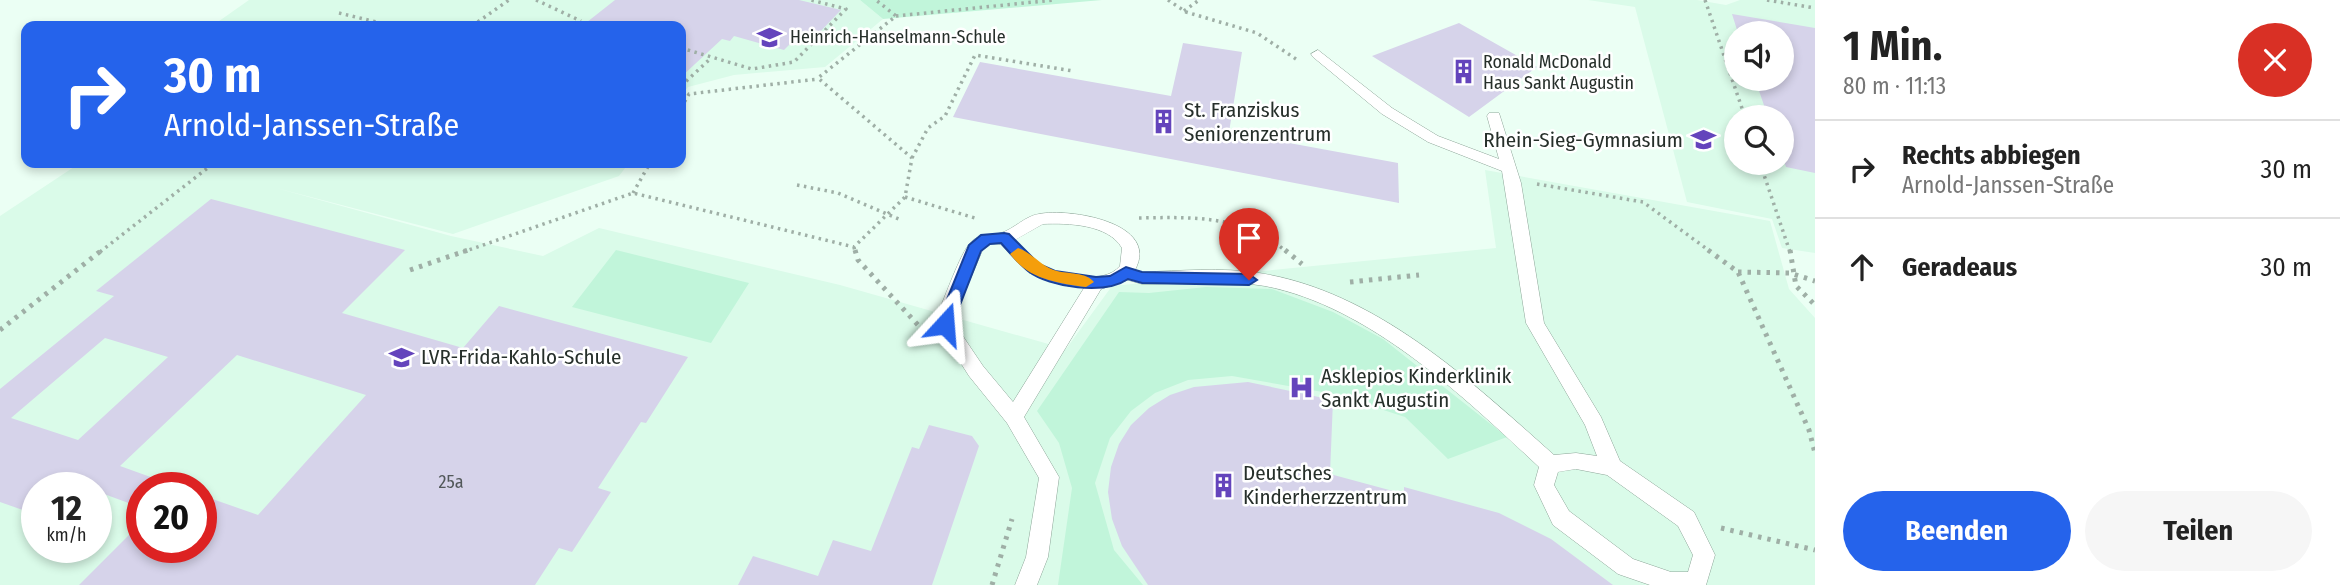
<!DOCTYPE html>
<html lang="de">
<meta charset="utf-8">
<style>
:root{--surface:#fff;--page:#f6f6f6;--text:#222;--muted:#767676;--line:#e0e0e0;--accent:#2563eb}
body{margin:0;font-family:"Fira Sans Condensed",sans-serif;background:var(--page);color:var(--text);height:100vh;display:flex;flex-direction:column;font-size:26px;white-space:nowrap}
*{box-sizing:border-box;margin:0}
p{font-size:23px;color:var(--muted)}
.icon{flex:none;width:38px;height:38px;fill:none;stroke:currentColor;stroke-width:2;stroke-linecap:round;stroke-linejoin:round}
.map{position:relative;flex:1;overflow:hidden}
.panel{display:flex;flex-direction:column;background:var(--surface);width:525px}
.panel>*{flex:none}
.banner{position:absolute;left:21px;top:21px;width:665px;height:147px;border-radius:14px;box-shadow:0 4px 10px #0003;background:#2563eb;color:#fff;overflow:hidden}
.fabs{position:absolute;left:1724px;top:21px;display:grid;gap:14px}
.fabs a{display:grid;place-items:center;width:70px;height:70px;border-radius:50%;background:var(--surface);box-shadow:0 4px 10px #0003;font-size:35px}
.speed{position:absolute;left:21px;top:472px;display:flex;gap:14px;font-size:35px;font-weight:700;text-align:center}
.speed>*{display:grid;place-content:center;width:91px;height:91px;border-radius:50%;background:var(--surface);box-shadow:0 4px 10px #0003;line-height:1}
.speed small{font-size:18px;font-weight:400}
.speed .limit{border:10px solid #d22;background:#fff;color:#111}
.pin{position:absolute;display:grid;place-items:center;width:60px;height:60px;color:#fff;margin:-72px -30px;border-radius:50% 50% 50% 0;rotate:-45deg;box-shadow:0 0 7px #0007}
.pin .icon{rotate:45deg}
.me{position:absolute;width:77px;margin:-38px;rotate:19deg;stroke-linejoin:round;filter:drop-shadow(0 0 5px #0008)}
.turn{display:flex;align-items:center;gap:24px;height:147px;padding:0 28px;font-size:32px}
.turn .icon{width:91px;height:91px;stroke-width:2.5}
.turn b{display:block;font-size:49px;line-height:60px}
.round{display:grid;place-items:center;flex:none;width:74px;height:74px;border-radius:37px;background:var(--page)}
.head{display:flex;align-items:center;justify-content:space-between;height:119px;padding:0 28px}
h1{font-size:42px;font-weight:700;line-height:52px}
.button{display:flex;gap:14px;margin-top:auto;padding:14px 28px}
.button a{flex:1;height:80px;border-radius:42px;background:var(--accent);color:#fff;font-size:28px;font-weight:700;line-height:80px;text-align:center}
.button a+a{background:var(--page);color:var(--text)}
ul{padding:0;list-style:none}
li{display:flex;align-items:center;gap:21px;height:98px;padding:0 28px;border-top:2px solid var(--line)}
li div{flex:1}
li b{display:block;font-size:26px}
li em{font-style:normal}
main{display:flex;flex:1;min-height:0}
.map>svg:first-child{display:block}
.built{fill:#dafbe9;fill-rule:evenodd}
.green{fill:#c1f5da}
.building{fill:#d6d3ea;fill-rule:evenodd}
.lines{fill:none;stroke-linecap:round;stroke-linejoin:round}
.service-casing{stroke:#8da598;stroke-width:1}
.path-far1{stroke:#9fafa6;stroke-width:3.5;stroke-dasharray:2.5 4.5;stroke-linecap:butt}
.path{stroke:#9fafa6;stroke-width:5;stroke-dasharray:3.5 6;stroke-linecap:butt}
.service{fill:#fff;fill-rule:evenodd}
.route{fill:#2563eb;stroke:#184099;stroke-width:2}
.slow{fill:#f59e0b}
.labels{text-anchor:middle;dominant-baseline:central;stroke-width:5;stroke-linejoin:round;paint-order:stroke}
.far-poi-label{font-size:18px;fill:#262f2a;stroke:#fff;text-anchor:start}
.number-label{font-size:18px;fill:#52585a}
.poi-label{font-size:21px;fill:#262f2a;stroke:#fff;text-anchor:start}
</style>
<main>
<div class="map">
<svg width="1815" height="585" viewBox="0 0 1815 585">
<rect width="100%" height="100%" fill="#ebfff4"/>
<path class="built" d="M 249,0 L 860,0 L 883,19 L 825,67 L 734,75 L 688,87 L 681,96 L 681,26 L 212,26 Z
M 1588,0 L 1697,0 L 1726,5 L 1740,0 L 1815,0 L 1815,253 L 1782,248 L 1772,219 L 1687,202 L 1635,7 ZM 1736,33 L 1782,33 L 1782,79 L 1736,79 ZM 1736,117 L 1782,117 L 1782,163 L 1736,163 Z
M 80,163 L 629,163 L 619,176 L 453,234 L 276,188 L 451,236 L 543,256 L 599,228 L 840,285 L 1066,349 L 1112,286 L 1496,248 L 1485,170 L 1770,221 L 1789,289 L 1815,318 L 1815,585 L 0,585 L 0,216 ZM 37,488 L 96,488 L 96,548 L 37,548 ZM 142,488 L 201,488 L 201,548 L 142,548 Z"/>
<path class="green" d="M 860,0 L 1102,0 L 883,19 Z
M 616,250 L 749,283 L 711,343 L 572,307 Z
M 1206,287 L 1272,289 L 1333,312 L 1383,339 L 1507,437 L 1448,459 L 1405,417 L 1334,394 L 1232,376 L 1188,380 L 1155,393 L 1131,411 L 1110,438 L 1095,483 L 1114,550 L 1143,585 L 1058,585 L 1072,488 L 1059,443 L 1037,411 L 1119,292 L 1149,293 Z"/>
<path class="building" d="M 615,0 L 799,0 L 841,10 L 817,35 L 803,31 L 784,50 L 734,36 L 730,41 L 722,39 L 681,77 L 681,26 L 582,26 Z
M 1732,14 L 1815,28 L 1815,173 L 1786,167 L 1782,155 L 1782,117 L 1768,117 L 1755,79 L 1782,79 L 1782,33 L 1738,33 Z
M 1459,23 L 1537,67 L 1469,117 L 1372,56 Z
M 1183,43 L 1242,52 L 1229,132 L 1398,163 L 1399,203 L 953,117 L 980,62 L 1171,96 Z
M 211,199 L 405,250 L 342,313 L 463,348 L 499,306 L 688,357 L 646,423 L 641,422 L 598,488 L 611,492 L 572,552 L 559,548 L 535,585 L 79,585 L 142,522 L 142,548 L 201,548 L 201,495 L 258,515 L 366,395 L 237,355 L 120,466 L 170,484 L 170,488 L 142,488 L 142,508 L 96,491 L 96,488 L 37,488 L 37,515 L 0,502 L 0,389 L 114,296 L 96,291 ZM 105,338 L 168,357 L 78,440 L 11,418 Z
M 1248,382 L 1333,400 L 1330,474 L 1404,494 L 1404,487 L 1499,513 L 1551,539 L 1613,585 L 1148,585 L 1122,546 L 1112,519 L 1108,492 L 1111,467 L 1119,444 L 1131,425 L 1149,408 L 1170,395 L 1194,387 Z
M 929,425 L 972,436 L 979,446 L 932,585 L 738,585 L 753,556 L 818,576 L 833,540 L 871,551 L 912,447 L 919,449 Z"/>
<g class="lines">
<defs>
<path id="service" d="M 1318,50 L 1392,108 L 1438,136 L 1499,159 L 1487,116 L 1489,113 L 1499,113 L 1521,183 L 1544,323 L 1601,417 L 1620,461 L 1694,512 L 1715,555 L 1706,585 L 1650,585 L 1618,574 L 1553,525 L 1534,485 L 1539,467 C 1464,397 1369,306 1265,286 C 1225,279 1183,284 1142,284 L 1128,280 L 1101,289 L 1024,417 L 1059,477 L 1048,557 L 1037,585 L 1015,585 L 1026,557 L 1039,478 L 1007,423 L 969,376 L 936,324 L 937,315 C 945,298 960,253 971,242 C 981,233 988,236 1001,233 C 1014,229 1025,216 1039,214 C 1068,208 1161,222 1135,270 L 1142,272 C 1181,271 1221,267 1259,273 C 1375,291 1470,380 1554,455 L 1576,453 L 1597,456 L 1585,425 L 1526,323 L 1502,171 L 1428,142 L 1382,114 L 1313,57 L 1311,54 ZM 1043,224 C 1068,223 1108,224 1122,248 L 1120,266 C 1103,286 1058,276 1038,263 C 1029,256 1022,248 1015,240 ZM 990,244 L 1000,244 L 1029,273 L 1084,288 L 1013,402 L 983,366 L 954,323 L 955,315 L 982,251 ZM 1576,469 L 1607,475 L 1678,526 L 1693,555 L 1688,572 L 1671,572 L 1633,559 L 1569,511 L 1554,485 L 1558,472 Z"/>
</defs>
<use href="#service" class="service-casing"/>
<path class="path-far1" d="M 536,0 L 581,21
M 1168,0 L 1186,12 L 1257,33 L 1296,59
M 1705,0 L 1745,117
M 1767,0 L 1815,8
M 1184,11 L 1199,0
M 339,13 L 393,26
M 896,16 L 1054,0
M 472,26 L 509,0
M 681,48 L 752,69 L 794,62 L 846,9 L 811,0
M 681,86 L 711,58
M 681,108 L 689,94 L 818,79
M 912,158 L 928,128 L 945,116 L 975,55 L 1073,71
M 1760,163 L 1790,252
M 1537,184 L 1643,202 L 1711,252
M 797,185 L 838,193 L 901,220
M 633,193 L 650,163
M 905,197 L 978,219
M 1139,218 C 1194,217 1243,215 1287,252
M 854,247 L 855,252
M 100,252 L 214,163
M 463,252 L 633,193 L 854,247 L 905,197 L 912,158 L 818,78 L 896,16 L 876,0"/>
<path class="path" d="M 855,250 L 858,260 L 918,325
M 1285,250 L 1302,264
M 1708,250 L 1738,272 L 1809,430 L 1815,453
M 1790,250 L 1796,286 L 1815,305
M 410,270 L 468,250
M 1738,272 L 1790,273 L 1815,281
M 1350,282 L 1419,275
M 0,330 L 102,250
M 1721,528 L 1815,550
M 992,585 L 1012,519"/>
<use href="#service" class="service"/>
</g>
<path class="route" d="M 1004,233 L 1009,234 L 1039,264 L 1055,271 L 1096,277 L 1110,276 L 1126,267 L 1142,272 L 1249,274 L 1257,280 L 1249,285 L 1142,283 L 1128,279 C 1105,295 1050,288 1028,271 C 1018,263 1009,252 1001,243 L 990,244 L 981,251 L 951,328 L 939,328 L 937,324 L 969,245 L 981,235 Z"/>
<path class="slow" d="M 1018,248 C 1033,253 1041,267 1057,271 C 1068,274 1086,272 1094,282 L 1086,287 C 1057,283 1028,279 1010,254 Z"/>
<defs>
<symbol id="school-bare" viewBox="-9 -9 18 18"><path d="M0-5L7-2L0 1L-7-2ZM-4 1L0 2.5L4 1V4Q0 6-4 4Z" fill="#6444bc" stroke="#fff" stroke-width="2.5" paint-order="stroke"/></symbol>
<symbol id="building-bare" viewBox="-9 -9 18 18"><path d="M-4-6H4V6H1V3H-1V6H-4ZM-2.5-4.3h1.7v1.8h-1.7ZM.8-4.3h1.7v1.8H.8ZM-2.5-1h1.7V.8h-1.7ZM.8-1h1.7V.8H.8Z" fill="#6444bc" stroke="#fff" stroke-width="2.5" paint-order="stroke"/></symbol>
<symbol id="hospital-bare" viewBox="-9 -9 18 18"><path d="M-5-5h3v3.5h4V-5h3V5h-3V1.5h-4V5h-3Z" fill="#6444bc" stroke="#fff" stroke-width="2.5" paint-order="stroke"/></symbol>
</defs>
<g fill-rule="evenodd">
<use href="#school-bare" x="752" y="20" width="35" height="35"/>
<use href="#building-bare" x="1446" y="54" width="35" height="35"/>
<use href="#building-bare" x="1146" y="104" width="35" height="35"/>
<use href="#school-bare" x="1686" y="122" width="35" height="35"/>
<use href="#school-bare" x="384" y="340" width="35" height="35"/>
<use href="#hospital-bare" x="1284" y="370" width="35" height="35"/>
<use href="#building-bare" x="1206" y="468" width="35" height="35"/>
</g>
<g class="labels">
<g class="far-poi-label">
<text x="790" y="37">Heinrich-Hanselmann-Schule</text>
<text x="1483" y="62">Ronald McDonald<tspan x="1483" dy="21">Haus Sankt Augustin</tspan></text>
</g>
<g class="number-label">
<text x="451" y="482">25a</text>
</g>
<g class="poi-label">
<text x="1184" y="110">St. Franziskus<tspan x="1184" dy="24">Seniorenzentrum</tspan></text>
<text x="1683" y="140" text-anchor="end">Rhein-Sieg-Gymnasium</text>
<text x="421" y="357">LVR-Frida-Kahlo-Schule</text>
<text x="1321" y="376">Asklepios Kinderklinik<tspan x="1321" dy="24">Sankt Augustin</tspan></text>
<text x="1243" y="473">Deutsches<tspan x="1243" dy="24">Kinderherzzentrum</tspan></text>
</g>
</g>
</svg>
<div class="fabs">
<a><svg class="icon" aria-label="sound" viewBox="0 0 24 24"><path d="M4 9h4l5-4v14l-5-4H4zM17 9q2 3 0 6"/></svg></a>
<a><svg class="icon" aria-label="search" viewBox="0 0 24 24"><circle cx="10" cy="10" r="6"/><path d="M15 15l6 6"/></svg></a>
</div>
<div class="speed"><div>12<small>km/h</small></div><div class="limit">20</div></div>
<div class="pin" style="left:1249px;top:280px;background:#d93025"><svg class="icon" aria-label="arrive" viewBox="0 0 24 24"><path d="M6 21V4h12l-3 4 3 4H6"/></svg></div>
<svg class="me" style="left:945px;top:324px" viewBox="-20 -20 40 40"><path d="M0-17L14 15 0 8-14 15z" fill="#2563eb" stroke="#fff" stroke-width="4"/></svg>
<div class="banner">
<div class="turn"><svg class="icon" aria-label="right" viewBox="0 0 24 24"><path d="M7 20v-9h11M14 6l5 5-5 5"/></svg><div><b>30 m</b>Arnold-Janssen-Straße</div></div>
</div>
</div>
<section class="panel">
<div class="head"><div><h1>1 Min.</h1><p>80 m · 11:13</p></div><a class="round" style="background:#d93025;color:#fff"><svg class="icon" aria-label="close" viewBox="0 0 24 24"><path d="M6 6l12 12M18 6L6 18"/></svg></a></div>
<ul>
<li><svg class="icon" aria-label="right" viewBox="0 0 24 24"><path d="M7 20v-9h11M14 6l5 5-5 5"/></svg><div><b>Rechts abbiegen</b><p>Arnold-Janssen-Straße</p></div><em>30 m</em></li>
<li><svg class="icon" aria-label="ahead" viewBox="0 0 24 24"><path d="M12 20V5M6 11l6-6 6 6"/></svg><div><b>Geradeaus</b></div><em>30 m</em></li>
</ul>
<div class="button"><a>Beenden</a><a>Teilen</a></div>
</section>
</main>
